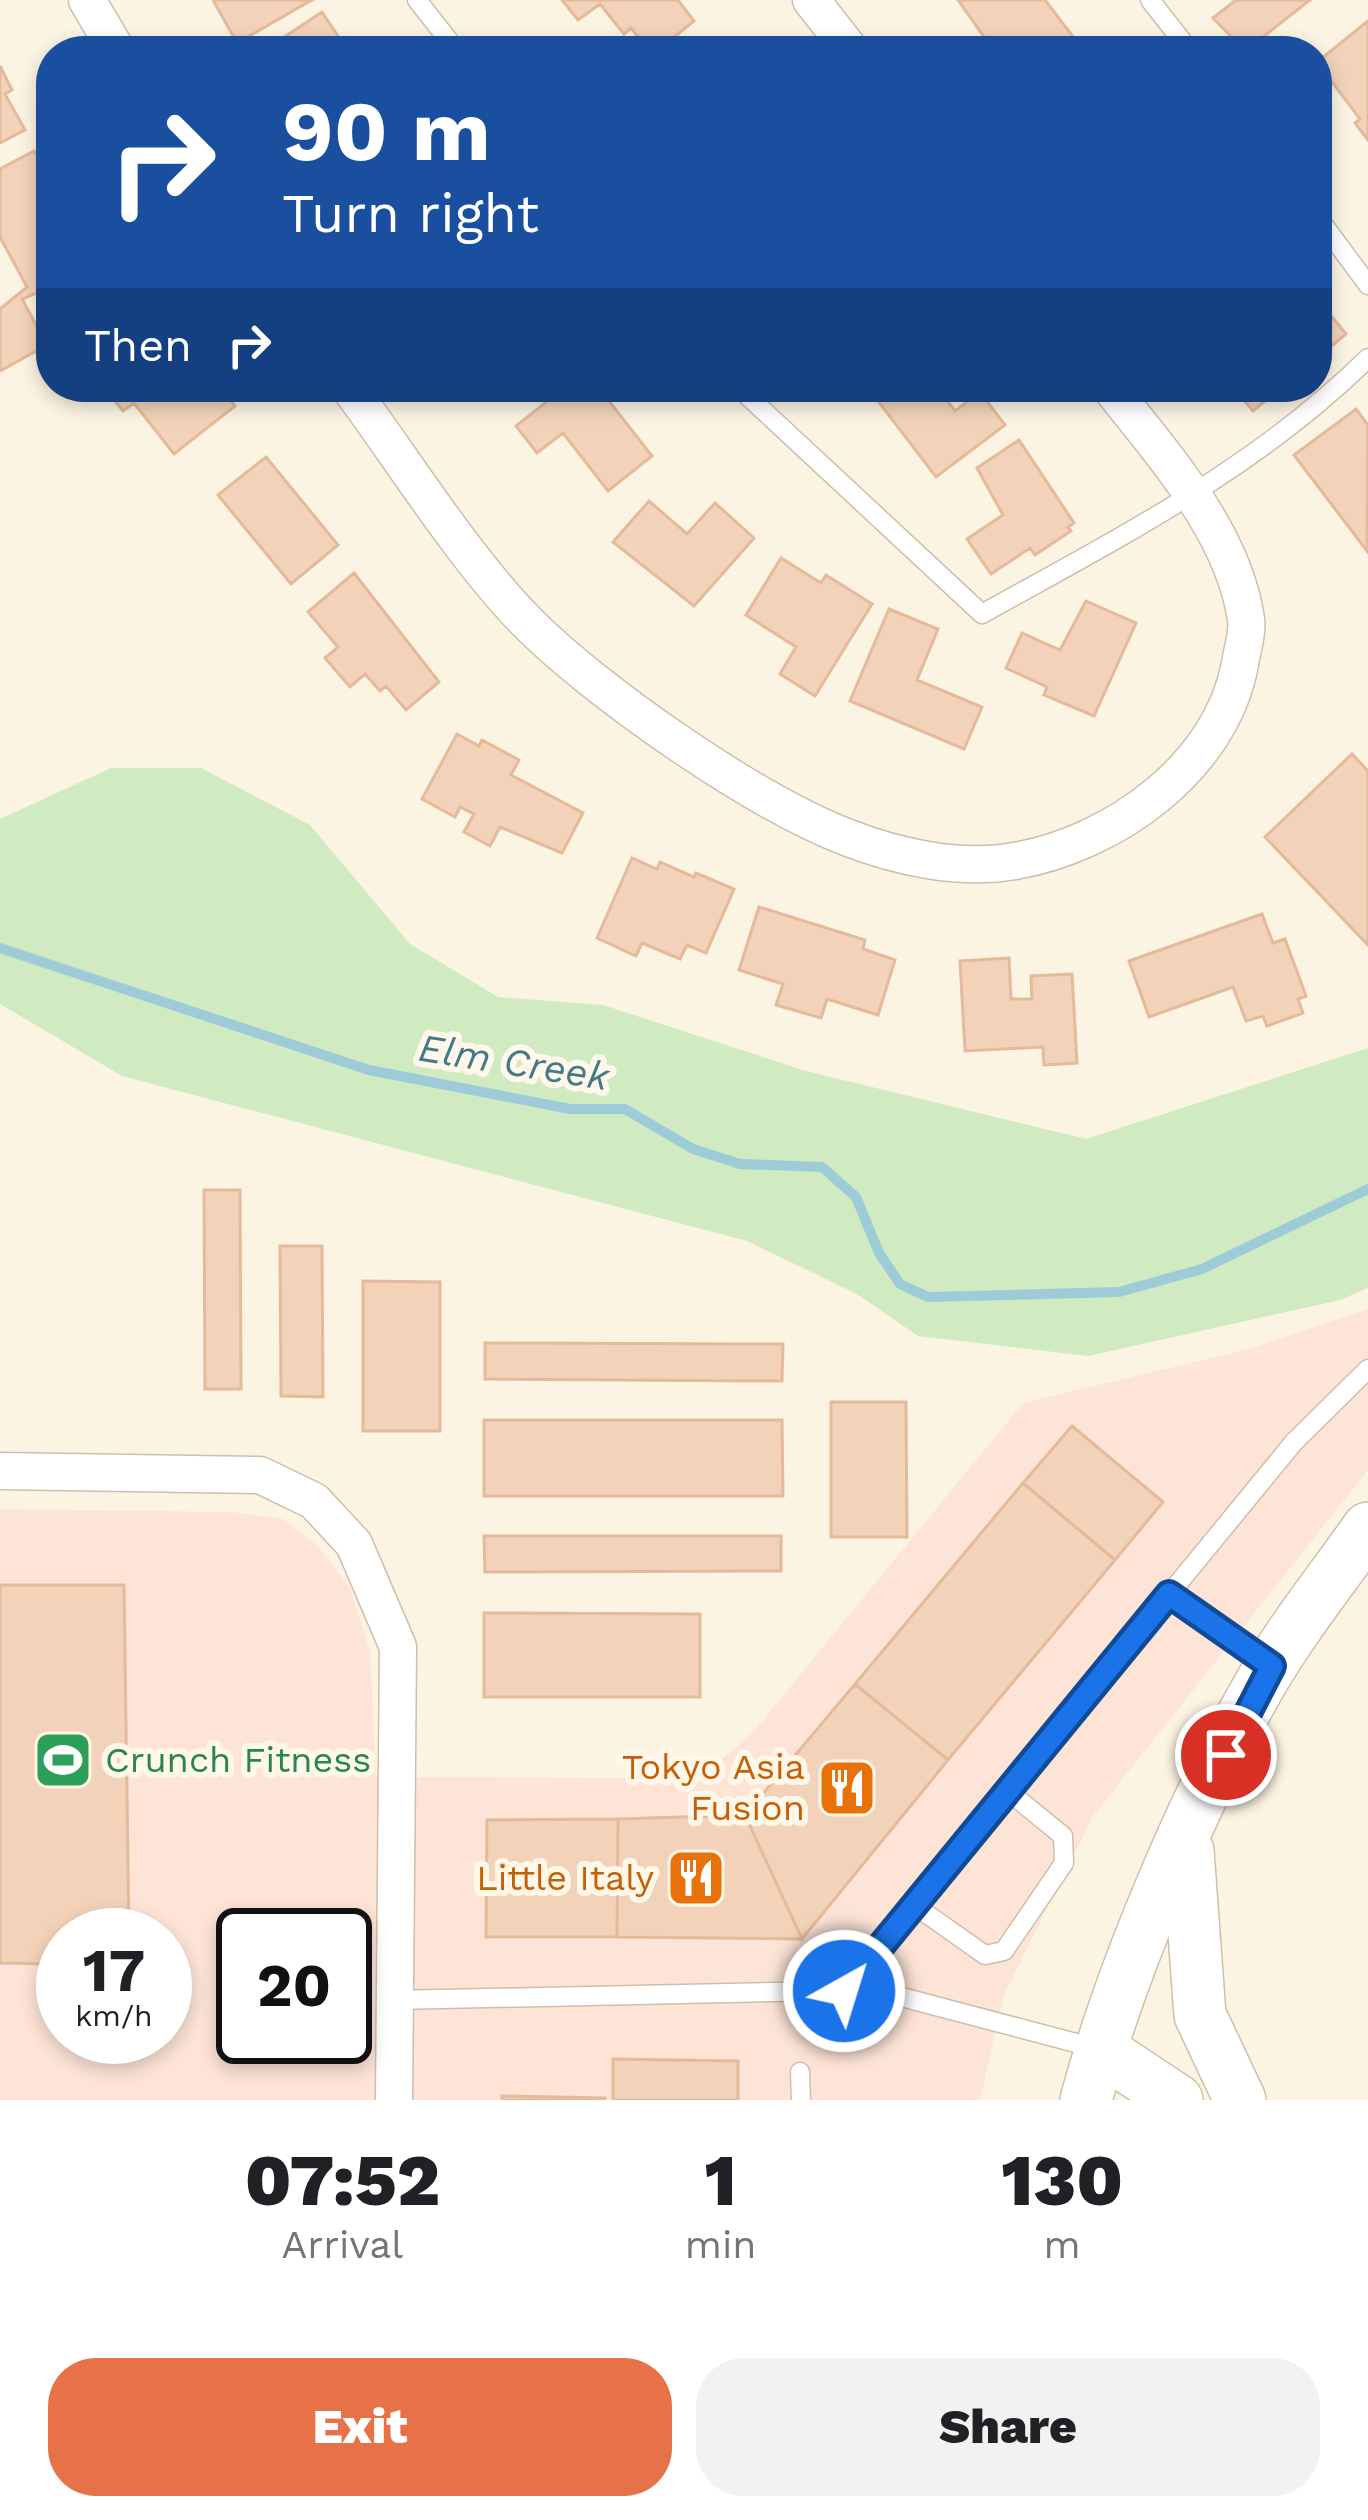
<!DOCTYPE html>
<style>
:root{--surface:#fff;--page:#f2f2f2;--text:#202124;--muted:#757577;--accent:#e87247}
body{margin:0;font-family:"Work Sans",sans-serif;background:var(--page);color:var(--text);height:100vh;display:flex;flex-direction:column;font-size:45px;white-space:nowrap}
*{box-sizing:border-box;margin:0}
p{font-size:39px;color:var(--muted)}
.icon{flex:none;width:66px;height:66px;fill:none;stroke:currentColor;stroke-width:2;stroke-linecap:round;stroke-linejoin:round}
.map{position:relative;height:2100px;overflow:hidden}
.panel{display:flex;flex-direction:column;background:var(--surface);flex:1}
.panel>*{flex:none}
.banner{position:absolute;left:36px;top:36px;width:1296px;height:366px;border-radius:48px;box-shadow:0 6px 18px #0003;background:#1a4fa0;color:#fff;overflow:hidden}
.speed{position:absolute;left:36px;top:1908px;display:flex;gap:24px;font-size:60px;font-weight:700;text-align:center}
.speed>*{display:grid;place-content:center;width:156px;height:156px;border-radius:50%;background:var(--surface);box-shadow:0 6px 18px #0003;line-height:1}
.speed small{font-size:30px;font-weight:400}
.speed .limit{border:6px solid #111;border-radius:18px;background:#fff;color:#111}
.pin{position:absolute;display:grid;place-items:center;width:102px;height:102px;color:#fff;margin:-51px;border:6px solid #fff;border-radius:50%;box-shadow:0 3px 12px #0007}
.me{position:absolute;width:132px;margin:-66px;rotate:39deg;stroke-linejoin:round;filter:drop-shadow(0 0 9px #0008)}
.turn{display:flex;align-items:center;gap:42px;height:252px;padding:0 48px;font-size:54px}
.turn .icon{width:156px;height:156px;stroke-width:2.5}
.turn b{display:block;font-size:84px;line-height:102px}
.then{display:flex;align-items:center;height:114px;padding:0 48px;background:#0003;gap:24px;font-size:45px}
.eta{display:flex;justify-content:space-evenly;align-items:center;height:204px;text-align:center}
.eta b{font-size:72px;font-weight:800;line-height:84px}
.primary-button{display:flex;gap:24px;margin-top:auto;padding:24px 48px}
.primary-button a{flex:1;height:138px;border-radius:48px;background:var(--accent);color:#fff;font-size:48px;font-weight:800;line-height:138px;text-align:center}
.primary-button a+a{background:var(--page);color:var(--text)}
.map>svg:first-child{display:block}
.commercial{fill:#fde4d6;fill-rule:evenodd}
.green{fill:#d0eac1}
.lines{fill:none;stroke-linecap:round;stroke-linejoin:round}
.stream{stroke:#9dccd8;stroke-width:10}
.building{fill:#f2d3ba;stroke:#e5ba9a;stroke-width:3}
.service-casing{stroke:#d0beac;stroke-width:21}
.minor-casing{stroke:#d0beac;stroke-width:39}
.secondary-casing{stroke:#d3bea9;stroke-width:54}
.service{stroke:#fff;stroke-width:18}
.minor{stroke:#fff;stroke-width:36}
.secondary{stroke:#fff;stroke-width:51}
.route-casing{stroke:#114b97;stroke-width:30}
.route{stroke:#1a73e8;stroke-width:21}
.labels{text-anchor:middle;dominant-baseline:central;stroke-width:12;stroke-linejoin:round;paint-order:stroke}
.leisure-label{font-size:36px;fill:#27864d;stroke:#fff7e9;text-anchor:start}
.food-label{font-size:36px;fill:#c56008;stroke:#fff7e9;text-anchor:end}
.water-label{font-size:39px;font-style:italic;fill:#427a88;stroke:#fff7e9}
</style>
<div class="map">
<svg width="1368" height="2100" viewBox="0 0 1368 2100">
<rect width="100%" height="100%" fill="#fcf4e3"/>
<path class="commercial" d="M 1368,1309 L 1368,1470 L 1093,1816 L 1004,1995 L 980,2100 L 0,2100 L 0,1509 L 232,1512 L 283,1519 L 318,1546 L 350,1588 L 370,1652 L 376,1777 L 655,1778 L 709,1770 L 754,1731 L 1023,1403 L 1253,1348 ZM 63,1935 L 165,1935 L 165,2037 L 63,2037 ZM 243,1935 L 345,1935 L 345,2037 L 243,2037 Z"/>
<path class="green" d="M 111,768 L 201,768 L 310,825 L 410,944 L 498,997 L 603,1005 L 806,1071 L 1086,1139 L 1368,1048 L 1368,1288 L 1340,1300 L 1088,1356 L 918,1336 L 857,1294 L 747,1241 L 122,1076 L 0,1004 L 0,819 Z"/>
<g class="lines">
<path class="stream" d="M 0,948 L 369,1070 L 570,1109 L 625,1109 L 693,1149 L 740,1164 L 822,1167 L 856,1197 L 879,1253 L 900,1284 L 928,1297 L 1119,1292 L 1202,1269 L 1368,1189"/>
</g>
<path class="building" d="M 213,0 L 312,0 L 237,43 Z
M 562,0 L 678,0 L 694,21 L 657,51 L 649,51 L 631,28 L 624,34 L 600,4 L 578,20 Z
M 958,0 L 1045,0 L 1084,51 L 994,51 Z
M 1236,0 L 1310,0 L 1245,51 L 1213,18 Z
M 322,12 L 348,51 L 263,51 Z
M 1368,21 L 1368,140 L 1355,123 L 1360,119 L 1317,62 Z
M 0,66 L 12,90 L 5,94 L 25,130 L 0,143 Z
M 34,151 L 45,170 L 51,167 L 51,287 L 22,299 L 47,345 L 0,371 L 0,309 L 27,287 L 0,237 L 0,169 Z
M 1317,298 L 1346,334 L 1317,358 Z
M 104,387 L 220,387 L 235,406 L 174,454 L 134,403 L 123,411 Z
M 565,387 L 598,387 L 652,456 L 608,491 L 563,433 L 537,453 L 516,426 Z
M 887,387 L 937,387 L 955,411 L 980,392 L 1005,425 L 936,477 L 875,397 Z
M 1233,387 L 1282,387 L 1253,411 Z
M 1356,409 L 1368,425 L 1367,551 L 1294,455 Z
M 1019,440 L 1074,523 L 1068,527 L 1071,531 L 1035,555 L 1030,548 L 991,574 L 967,539 L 1003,515 L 977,468 Z
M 266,457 L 338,545 L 291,584 L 218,495 Z
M 649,501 L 687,534 L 715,503 L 754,538 L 694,606 L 613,542 Z
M 781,558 L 821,583 L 826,575 L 872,604 L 815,696 L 780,674 L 796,647 L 746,615 Z
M 354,573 L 439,682 L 406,710 L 386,686 L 380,691 L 365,674 L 350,687 L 325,658 L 338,647 L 308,612 Z
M 1086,601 L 1136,623 L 1094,716 L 1044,695 L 1047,687 L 1006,668 L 1022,633 L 1060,650 Z
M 889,609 L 938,629 L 917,680 L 982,707 L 964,749 L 850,701 Z
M 457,734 L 479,746 L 482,740 L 519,760 L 511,775 L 583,813 L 562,853 L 500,827 L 490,846 L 464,832 L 474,814 L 460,807 L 455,817 L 422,799 Z
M 1352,754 L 1368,771 L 1368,945 L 1265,837 Z
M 632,858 L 657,869 L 660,862 L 694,877 L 696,873 L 734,889 L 706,953 L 687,945 L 680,959 L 642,943 L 636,956 L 597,938 Z
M 759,907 L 865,940 L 863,949 L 895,960 L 878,1015 L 827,999 L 821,1018 L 776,1005 L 783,984 L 739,970 Z
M 1262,914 L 1273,943 L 1285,939 L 1306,996 L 1298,999 L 1303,1013 L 1267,1026 L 1263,1016 L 1246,1021 L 1233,987 L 1149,1017 L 1129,961 Z
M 1009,958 L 1011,999 L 1032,999 L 1031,976 L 1072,974 L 1077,1063 L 1044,1065 L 1043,1047 L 965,1051 L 960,961 Z
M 204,1190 L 240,1190 L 241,1389 L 205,1389 Z
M 280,1246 L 322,1246 L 323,1397 L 281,1396 Z
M 363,1281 L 440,1282 L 440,1431 L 363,1431 Z
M 485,1343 L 783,1344 L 782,1381 L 485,1379 Z
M 831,1402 L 906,1402 L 907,1537 L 831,1537 Z
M 484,1420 L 782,1420 L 783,1496 L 484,1496 Z
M 1072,1426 L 1163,1502 L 1115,1560 L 1023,1483 Z
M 1023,1483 L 1115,1560 L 948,1760 L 855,1684 Z
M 484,1536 L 781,1536 L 781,1571 L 485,1572 Z
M 0,1585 L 124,1585 L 129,1935 L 63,1935 L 63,1942 L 54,1942 L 54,1964 L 0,1963 Z
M 484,1613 L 700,1614 L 700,1697 L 484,1697 Z
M 855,1684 L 948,1760 L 802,1939 L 745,1815 Z
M 745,1815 L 802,1939 L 617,1937 L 618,1819 Z
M 618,1819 L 617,1937 L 486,1937 L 487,1820 Z
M 613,2059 L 738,2061 L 738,2100 L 613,2100 Z
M 502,2096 L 605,2098 L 605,2100 L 502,2100 Z"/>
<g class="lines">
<defs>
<path id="service" d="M 417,0 L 457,51
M 1150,0 L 1190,51
M 1317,216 L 1368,285
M 738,387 L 982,614 C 1118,538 1257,468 1368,358
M 1169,1594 L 1268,1664
M 914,1905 L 985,1955 L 1004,1951 L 1064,1863 L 1063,1836 L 1008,1791
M 844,1991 L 1294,1442 L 1368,1369
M 394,2000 L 875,1990 L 1095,2048
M 800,2072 L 801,2100"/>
<path id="minor" d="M 87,0 L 117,51
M 811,0 L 851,51
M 349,387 C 402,459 463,556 524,619 C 593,690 753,801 846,837 C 897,857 960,871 1015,861 C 1114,844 1221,767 1240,664 C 1242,650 1248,633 1246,619 C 1233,531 1163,455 1110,387
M 0,1471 L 260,1475 L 314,1501 L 354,1544 L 398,1647 L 394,2100"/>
<path id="secondary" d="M 1188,1851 L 1200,2015 L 1240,2100
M 1100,2049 L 1177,2100
M 1086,2100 C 1121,1970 1195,1796 1263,1679 C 1294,1626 1333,1578 1368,1528"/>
</defs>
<use href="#service" class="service-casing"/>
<use href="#minor" class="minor-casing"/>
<use href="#secondary" class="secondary-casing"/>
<use href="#service" class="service"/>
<use href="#minor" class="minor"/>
<use href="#secondary" class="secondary"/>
</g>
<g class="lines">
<defs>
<path id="route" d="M 844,1991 L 1169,1594 L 1272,1666 L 1226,1755"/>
</defs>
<use href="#route" class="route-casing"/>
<use href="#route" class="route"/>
</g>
<defs>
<symbol id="stadium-square" viewBox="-11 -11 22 22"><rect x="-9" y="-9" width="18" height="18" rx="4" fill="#2e9e5b" stroke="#fff7e9"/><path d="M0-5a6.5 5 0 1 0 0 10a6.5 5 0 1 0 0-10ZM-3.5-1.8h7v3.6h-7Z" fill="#fff"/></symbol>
<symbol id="restaurant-square" viewBox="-11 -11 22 22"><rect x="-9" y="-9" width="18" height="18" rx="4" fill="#e8710a" stroke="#fff7e9"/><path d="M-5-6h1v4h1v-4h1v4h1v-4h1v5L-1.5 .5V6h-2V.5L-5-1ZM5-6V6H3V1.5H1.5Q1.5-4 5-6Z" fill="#fff"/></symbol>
</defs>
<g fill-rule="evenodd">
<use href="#stadium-square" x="30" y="1727" width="66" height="66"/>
<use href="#restaurant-square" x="814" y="1755" width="66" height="66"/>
<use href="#restaurant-square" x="663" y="1845" width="66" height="66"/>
</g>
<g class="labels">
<g class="leisure-label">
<text x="105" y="1760">Crunch Fitness</text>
</g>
<g class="food-label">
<text x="805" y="1767">Tokyo Asia<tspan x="805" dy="41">Fusion</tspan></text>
<text x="654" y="1878">Little Italy</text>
</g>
<g class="water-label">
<text transform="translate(514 1062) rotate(9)">Elm Creek</text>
</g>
</g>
</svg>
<div class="speed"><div>17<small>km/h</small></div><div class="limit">20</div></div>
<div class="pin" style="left:1226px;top:1755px;background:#d93025"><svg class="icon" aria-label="arrive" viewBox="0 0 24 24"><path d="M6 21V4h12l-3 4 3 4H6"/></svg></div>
<svg class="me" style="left:844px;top:1991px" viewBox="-20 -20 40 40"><circle r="17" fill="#1a73e8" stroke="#fff" stroke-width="3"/><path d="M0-11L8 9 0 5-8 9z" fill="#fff"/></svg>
<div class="banner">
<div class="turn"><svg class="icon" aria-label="right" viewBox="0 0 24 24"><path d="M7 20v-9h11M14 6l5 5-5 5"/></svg><div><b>90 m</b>Turn right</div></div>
<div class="then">Then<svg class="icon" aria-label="right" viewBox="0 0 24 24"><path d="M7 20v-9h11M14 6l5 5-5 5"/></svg></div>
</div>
</div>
<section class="panel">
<div class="eta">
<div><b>07:52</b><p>Arrival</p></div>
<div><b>1</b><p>min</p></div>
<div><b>130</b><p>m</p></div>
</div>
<div class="primary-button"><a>Exit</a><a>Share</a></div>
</section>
